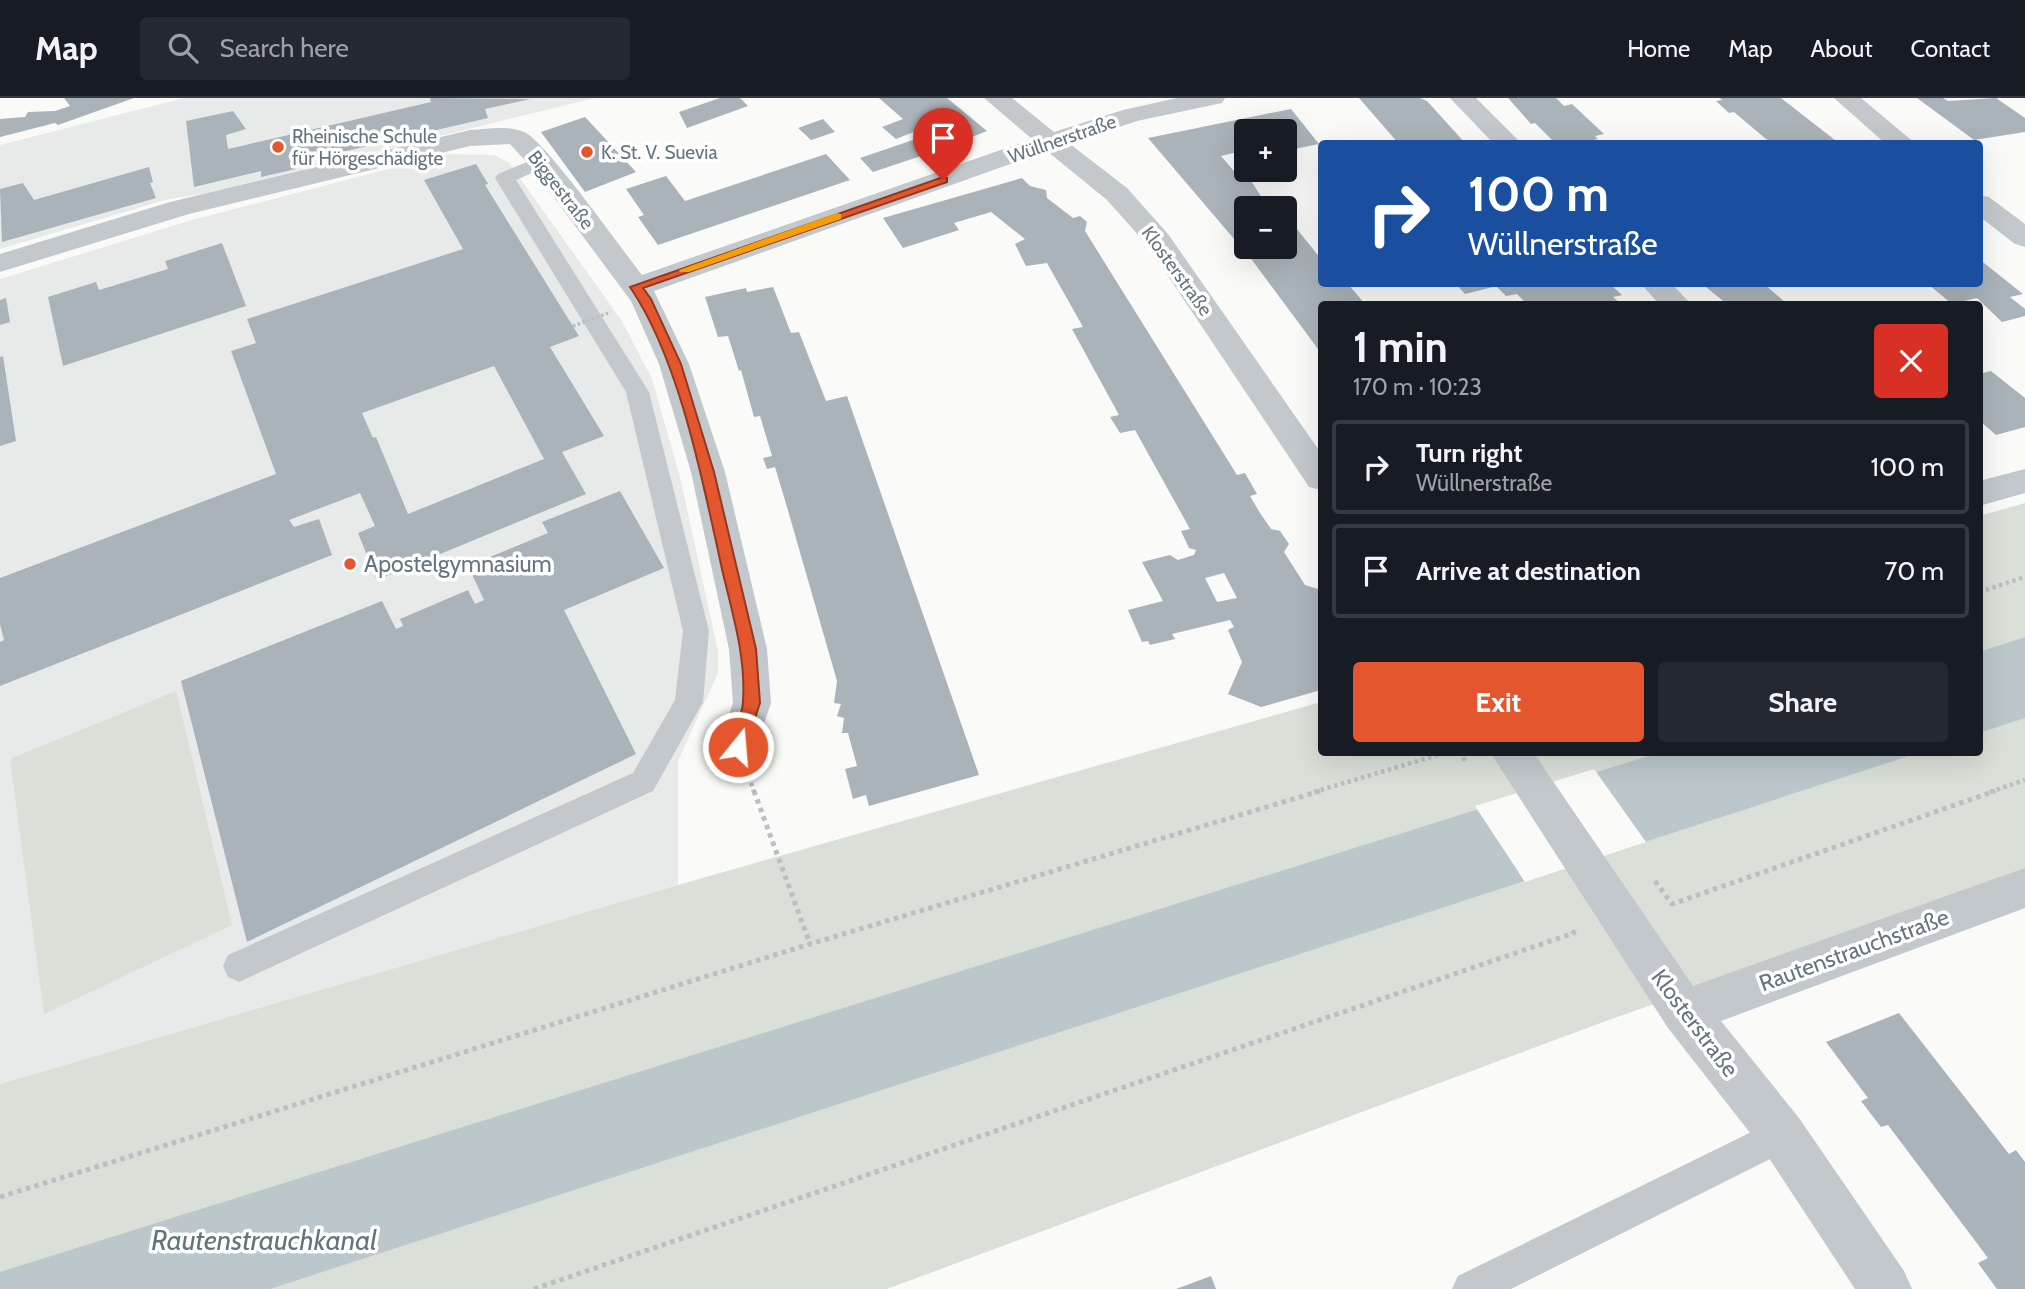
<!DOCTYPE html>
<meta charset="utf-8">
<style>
:root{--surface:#171b24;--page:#242831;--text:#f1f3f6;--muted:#9ea1a6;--line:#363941;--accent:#e4572e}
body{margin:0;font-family:Cabin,sans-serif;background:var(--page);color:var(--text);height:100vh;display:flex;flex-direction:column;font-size:26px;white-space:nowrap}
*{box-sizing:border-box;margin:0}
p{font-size:23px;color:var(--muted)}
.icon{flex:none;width:38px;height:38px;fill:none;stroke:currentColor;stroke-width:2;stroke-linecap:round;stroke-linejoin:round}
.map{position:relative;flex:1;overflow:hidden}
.side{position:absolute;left:1318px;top:203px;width:665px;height:455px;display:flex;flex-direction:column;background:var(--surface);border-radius:7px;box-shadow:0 7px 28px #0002}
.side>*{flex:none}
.guide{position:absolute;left:1318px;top:42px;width:665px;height:147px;border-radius:7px;box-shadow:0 7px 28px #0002;background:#1a4fa0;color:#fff;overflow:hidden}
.fabs{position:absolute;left:1234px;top:21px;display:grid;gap:14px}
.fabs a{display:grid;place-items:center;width:63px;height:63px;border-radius:7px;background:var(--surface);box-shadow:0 7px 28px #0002;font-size:35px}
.pin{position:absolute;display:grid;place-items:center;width:60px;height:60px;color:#fff;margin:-72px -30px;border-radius:50% 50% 50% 0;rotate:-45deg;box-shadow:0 0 7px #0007}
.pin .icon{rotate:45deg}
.me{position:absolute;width:77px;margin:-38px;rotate:17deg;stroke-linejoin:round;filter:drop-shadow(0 0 5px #0008)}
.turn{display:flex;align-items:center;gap:24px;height:147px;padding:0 35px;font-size:32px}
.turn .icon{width:91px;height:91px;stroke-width:2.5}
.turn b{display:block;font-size:49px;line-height:60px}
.round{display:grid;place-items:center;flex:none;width:74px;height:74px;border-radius:7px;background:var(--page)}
.overview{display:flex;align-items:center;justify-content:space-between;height:119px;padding:0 35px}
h1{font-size:42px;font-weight:800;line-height:52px}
.cta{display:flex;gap:14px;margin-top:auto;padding:14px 35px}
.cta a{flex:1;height:80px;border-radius:7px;background:var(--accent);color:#fff;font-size:28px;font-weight:800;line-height:80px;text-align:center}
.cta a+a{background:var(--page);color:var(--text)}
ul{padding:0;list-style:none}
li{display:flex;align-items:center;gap:21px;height:94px;margin:0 14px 10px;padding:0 21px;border:4px solid var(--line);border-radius:7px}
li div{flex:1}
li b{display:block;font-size:26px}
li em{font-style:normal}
header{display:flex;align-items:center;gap:42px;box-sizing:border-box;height:98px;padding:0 35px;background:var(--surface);border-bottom:2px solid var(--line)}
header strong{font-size:33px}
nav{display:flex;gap:38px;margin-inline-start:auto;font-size:24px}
.search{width:490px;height:63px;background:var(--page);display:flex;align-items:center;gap:18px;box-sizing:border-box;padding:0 24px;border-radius:7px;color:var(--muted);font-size:26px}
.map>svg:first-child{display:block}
.built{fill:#e8e9e9}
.green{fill:#dadfd7}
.water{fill:#bbc7cb}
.pier{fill:#fafaf8}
.building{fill:#aab3b9;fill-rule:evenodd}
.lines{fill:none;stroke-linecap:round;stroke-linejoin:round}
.path-far1{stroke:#bbbfc2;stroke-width:4.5;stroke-dasharray:3.5 3.5;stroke-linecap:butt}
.path{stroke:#bbbfc2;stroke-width:5;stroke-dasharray:4.5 4.5;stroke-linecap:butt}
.lane{fill:#c3c8cc;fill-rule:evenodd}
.street{fill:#c3c8cc;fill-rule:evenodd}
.path-bridge{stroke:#bbbfc2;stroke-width:3.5;stroke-dasharray:2.5 2.5;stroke-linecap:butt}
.route{fill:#e4572e;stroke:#94391e;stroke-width:2}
.slow{fill:#f59e0b}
.poi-dot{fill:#e4572e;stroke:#fff;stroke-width:2.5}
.labels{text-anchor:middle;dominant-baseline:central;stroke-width:7;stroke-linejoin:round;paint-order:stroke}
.far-poi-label{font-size:19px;fill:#657683;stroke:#fff;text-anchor:start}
.far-street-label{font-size:19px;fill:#657683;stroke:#fff}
.poi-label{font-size:23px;fill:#657683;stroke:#fff;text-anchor:start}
.street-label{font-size:23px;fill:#657683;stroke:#fff}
.near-water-label{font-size:28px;font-style:italic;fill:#60757c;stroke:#fff}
</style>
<header>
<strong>Map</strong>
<div class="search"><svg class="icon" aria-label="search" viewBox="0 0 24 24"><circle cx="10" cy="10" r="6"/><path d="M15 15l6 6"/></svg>Search here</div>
<nav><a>Home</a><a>Map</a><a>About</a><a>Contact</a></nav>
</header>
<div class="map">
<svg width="2025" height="1191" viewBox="0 0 2025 1191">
<rect width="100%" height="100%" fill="#fafaf8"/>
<path class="built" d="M 184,0 L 595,0 L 207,95 L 165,102 L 0,151 L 0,47 Z
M 446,56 L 494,57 L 509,65 L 622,223 L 652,281 L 680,379 L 718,553 L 718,575 L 678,663 L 678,787 L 0,986 L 0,181 L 192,122 Z"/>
<path class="green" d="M 2025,405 L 2025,775 L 1606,923 L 887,1191 L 0,1191 L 0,986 L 678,787 L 1321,604 L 1321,654 L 1979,654 L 1979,418 Z
M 176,593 L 232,827 L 44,916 L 10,661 Z"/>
<path class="water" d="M 2025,539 L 2025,620 L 1979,635 L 1979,554 Z
M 1658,655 L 1918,655 L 270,1191 L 0,1191 L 0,1174 Z"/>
<path class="pier" d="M 1594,671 L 1646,744 L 1525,784 L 1475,708 Z"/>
<path class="building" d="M 64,0 L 134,0 L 58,27 L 55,25 L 0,39 L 0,21 L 25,19 L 28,14 L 55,13 L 70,8 Z
M 430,0 L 530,1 L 485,11 L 488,20 L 295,65 L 296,71 L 261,79 L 261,73 L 194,89 L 186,23 L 233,13 L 246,31 L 226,37 L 228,51 L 431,4 Z
M 720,0 L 740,0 L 748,8 L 687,30 L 679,14 Z
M 879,0 L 947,0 L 987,33 L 938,52 L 916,33 L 896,41 L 882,29 L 903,21 Z
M 1359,0 L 1420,0 L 1427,3 L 1466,46 L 1399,46 Z
M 1508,0 L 1556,0 L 1564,8 L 1572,6 L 1604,36 L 1595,38 L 1598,41 L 1572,46 L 1555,45 L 1535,25 L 1531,26 Z
M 1720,0 L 1781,0 L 1840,46 L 1775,46 L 1766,41 L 1734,14 L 1729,15 L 1716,3 L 1722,2 Z
M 1917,0 L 1943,0 L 1948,3 L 1996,0 L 2025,20 L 2025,34 L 1974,42 Z
M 1291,11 L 1319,46 L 1294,51 L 1291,48 L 1284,50 L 1284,33 L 1246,33 L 1246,52 L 1221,58 L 1239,79 L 1248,78 L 1264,103 L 1273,102 L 1280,110 L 1246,110 L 1246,149 L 1284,149 L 1284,115 L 1321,161 L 1321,186 L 1348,186 L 1365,206 L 1321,206 L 1321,255 L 1252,162 L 1148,40 Z
M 585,19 L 636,74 L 585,94 L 541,34 Z
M 823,21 L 835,34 L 811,42 L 798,30 Z
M 913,42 L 927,56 L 873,74 L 860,60 Z
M 826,56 L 850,82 L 658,147 L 638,119 L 644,117 L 626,91 L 666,78 L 685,103 Z
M 476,66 L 488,86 L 485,87 L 579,238 L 550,249 L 604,338 L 562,354 L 586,396 L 377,482 L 358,435 L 375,428 L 360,395 L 289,422 L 294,429 L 319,421 L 332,457 L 0,588 L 0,544 L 4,542 L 0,526 L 0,480 L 276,376 L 231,253 L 256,245 L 247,221 L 463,151 L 424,82 ZM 494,268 L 544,361 L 408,416 L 376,339 L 373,340 L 362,315 Z
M 149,69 L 153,84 L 150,85 L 156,100 L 2,144 L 0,91 L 23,85 L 34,102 Z
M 1022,80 L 1030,88 L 1046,92 L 1047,100 L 1073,120 L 1080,118 L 1087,124 L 1085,133 L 1237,377 L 1245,375 L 1257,396 L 1250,398 L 1260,415 L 1271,431 L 1280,433 L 1289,446 L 1284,454 L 1305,487 L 1318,491 L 1321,497 L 1321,592 L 1261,609 L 1228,596 L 1242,564 L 1228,532 L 1234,529 L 1230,522 L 1172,536 L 1175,541 L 1150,547 L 1148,543 L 1142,544 L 1128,512 L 1163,503 L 1142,464 L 1170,457 L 1178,462 L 1194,457 L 1196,452 L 1189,450 L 1181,433 L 1190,431 L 1135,332 L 1120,335 L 1110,319 L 1119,317 L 1072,231 L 1083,229 L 1047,165 L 1026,168 L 1015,146 L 1025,141 L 991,114 L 954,125 L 959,132 L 903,150 L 883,120 ZM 1224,475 L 1237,500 L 1217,504 L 1205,480 Z
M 222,145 L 246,208 L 63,268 L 48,199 L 96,184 L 99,192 L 168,171 L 165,163 Z
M 1979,161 L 2023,196 L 2010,199 L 2025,211 L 2025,218 L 2002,224 L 1977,200 L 1952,206 L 1928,186 L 1979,186 Z
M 1456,186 L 1490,186 L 1493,189 L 1465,196 Z
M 1494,186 L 1569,186 L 1573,189 L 1610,186 L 1622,197 L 1613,199 L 1621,206 L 1527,206 L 1517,196 L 1506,198 Z
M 1702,186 L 1764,186 L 1786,205 L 1793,203 L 1796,206 L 1727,206 Z
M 773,189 L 791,235 L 799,234 L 826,303 L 847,298 L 979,677 L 869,708 L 866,697 L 853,701 L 845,671 L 857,668 L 848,635 L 842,635 L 844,620 L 837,618 L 841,606 L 834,605 L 837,583 L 787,409 L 775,369 L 767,371 L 763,360 L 772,358 L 760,318 L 754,319 L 741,272 L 739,273 L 728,238 L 718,239 L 705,199 L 746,190 L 747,194 Z
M 6,200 L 10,224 L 0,227 L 0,202 Z
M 3,258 L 16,343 L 0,348 L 0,259 Z
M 1991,273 L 2025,300 L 2025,329 L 1996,337 L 1979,322 L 1979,276 Z
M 620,393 L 664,470 L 564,512 L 636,656 L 247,844 L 181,583 L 382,503 L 396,531 L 403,528 L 400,521 L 468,492 L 475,506 L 484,502 L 468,468 L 548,435 L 542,424 Z
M 1899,915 L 2009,1056 L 2016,1052 L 2025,1064 L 2025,1191 L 1997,1191 L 1978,1165 L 1988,1160 L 1888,1027 L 1881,1029 L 1861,1003 L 1868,1000 L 1826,944 Z
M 1211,1178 L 1216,1191 L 1176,1191 Z"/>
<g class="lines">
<path class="path-far1" d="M 1979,494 L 2025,479
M 1459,654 L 1467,665
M 751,685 L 754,694
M 1314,694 L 1448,654
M 1990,694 L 2025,682"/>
<path class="path" d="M 754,693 L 810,846
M 1655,783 L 1672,806 L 1995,693
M 0,1099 L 810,846 L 1320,693
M 534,1191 L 1574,835 L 1572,832"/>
<path class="lane" d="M 541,58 L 551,64 L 548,68 L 516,82 L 649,294 L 709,533 L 703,604 L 653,693 L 239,884 L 228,879 L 223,868 L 228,857 L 633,675 L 675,602 L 683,533 L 626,294 L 495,80 L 498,76 Z
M 1782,1019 L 1794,1025 L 1800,1037 L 1794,1049 L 1511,1191 L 1452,1191 L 1458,1178 Z"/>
<path class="street" d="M 984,0 L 1012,0 L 1054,34 L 1123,12 L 1177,0 L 1225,0 L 1222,5 L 1137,23 L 1070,46 L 1127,90 L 1168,136 L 1321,355 L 1321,392 L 1309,389 L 1148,148 L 1107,102 L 1047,53 L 654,193 L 689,266 L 725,374 L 767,551 L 771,605 L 752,661 L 738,666 L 724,661 L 718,649 L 733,605 L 729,551 L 691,374 L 659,266 L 631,203 L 532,70 L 510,46 L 470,48 L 189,116 L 0,174 L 0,156 L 170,104 L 470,32 C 488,31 507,27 524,34 C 544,41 623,153 642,177 L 1032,41 Z
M 1450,0 L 1476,0 L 1522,46 L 1494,46 Z
M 1834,0 L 1861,0 L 1916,46 L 1886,46 Z
M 1979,97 L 1989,99 L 2025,126 L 2025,149 L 2015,146 L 1979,118 Z
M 1641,186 L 1672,186 L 1691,206 L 1659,206 Z
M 2025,371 L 2025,395 L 1979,408 L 1979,383 Z
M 1490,654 L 1533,654 L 1693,888 L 2025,770 L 2025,810 L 1721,923 L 1799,1020 L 1904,1173 L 1912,1191 L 1855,1191 L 1765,1054 L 1668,930 Z"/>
<path class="path-bridge" d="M 573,228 L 611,214"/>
</g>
<path class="route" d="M 943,79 L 947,80 L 947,84 L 643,190 L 651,201 L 681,266 L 714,374 L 756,551 L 760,605 L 744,654 L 732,654 L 730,649 C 734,634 743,617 743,603 C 746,558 732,514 722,471 C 703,385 680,262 630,189 Z"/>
<path class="slow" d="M 837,115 L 841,116 L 841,121 L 689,174 L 680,174 L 679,172 Z"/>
<g class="poi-dot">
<circle cx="278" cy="49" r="7"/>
<circle cx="587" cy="54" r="7"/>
<circle cx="350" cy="466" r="7"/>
</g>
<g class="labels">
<g class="far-poi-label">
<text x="292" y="38">Rheinische Schule<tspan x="292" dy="22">für Hörgeschädigte</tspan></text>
<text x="601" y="54">K. St. V. Suevia</text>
</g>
<g class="far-street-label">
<text transform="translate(1062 41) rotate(-19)">Wüllnerstraße</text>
<text transform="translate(561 92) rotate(52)">Biggestraße</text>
<text transform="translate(1177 173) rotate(54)">Klosterstraße</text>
</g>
<g class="poi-label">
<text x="364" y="466">Apostelgymnasium</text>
</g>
<g class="street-label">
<text transform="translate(1854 852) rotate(-20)">Rautenstrauchstraße</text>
<text transform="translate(1695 925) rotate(53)">Klosterstraße</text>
</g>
<g class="near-water-label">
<text x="264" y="1142">Rautenstrauchkanal</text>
</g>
</g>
</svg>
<div class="fabs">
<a>+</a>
<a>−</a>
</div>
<div class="pin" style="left:943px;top:82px;background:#d93025"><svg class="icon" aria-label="arrive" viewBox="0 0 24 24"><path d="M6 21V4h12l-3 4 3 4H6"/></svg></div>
<svg class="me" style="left:738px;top:649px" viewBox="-20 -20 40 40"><circle r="17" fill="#e4572e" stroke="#fff" stroke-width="3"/><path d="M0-11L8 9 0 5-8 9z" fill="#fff"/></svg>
<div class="guide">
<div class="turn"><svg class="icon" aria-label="right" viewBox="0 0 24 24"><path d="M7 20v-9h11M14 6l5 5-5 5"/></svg><div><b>100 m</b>Wüllnerstraße</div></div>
</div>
<section class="side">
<div class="overview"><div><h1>1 min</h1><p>170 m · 10:23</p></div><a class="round" style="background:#d93025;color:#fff"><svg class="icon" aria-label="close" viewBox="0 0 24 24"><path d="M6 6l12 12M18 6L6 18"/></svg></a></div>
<ul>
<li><svg class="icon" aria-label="right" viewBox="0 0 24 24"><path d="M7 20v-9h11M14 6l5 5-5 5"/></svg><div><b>Turn right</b><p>Wüllnerstraße</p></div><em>100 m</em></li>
<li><svg class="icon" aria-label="arrive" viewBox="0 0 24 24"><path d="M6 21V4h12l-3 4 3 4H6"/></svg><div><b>Arrive at destination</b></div><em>70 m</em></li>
</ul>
<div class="cta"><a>Exit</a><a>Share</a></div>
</section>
</div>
